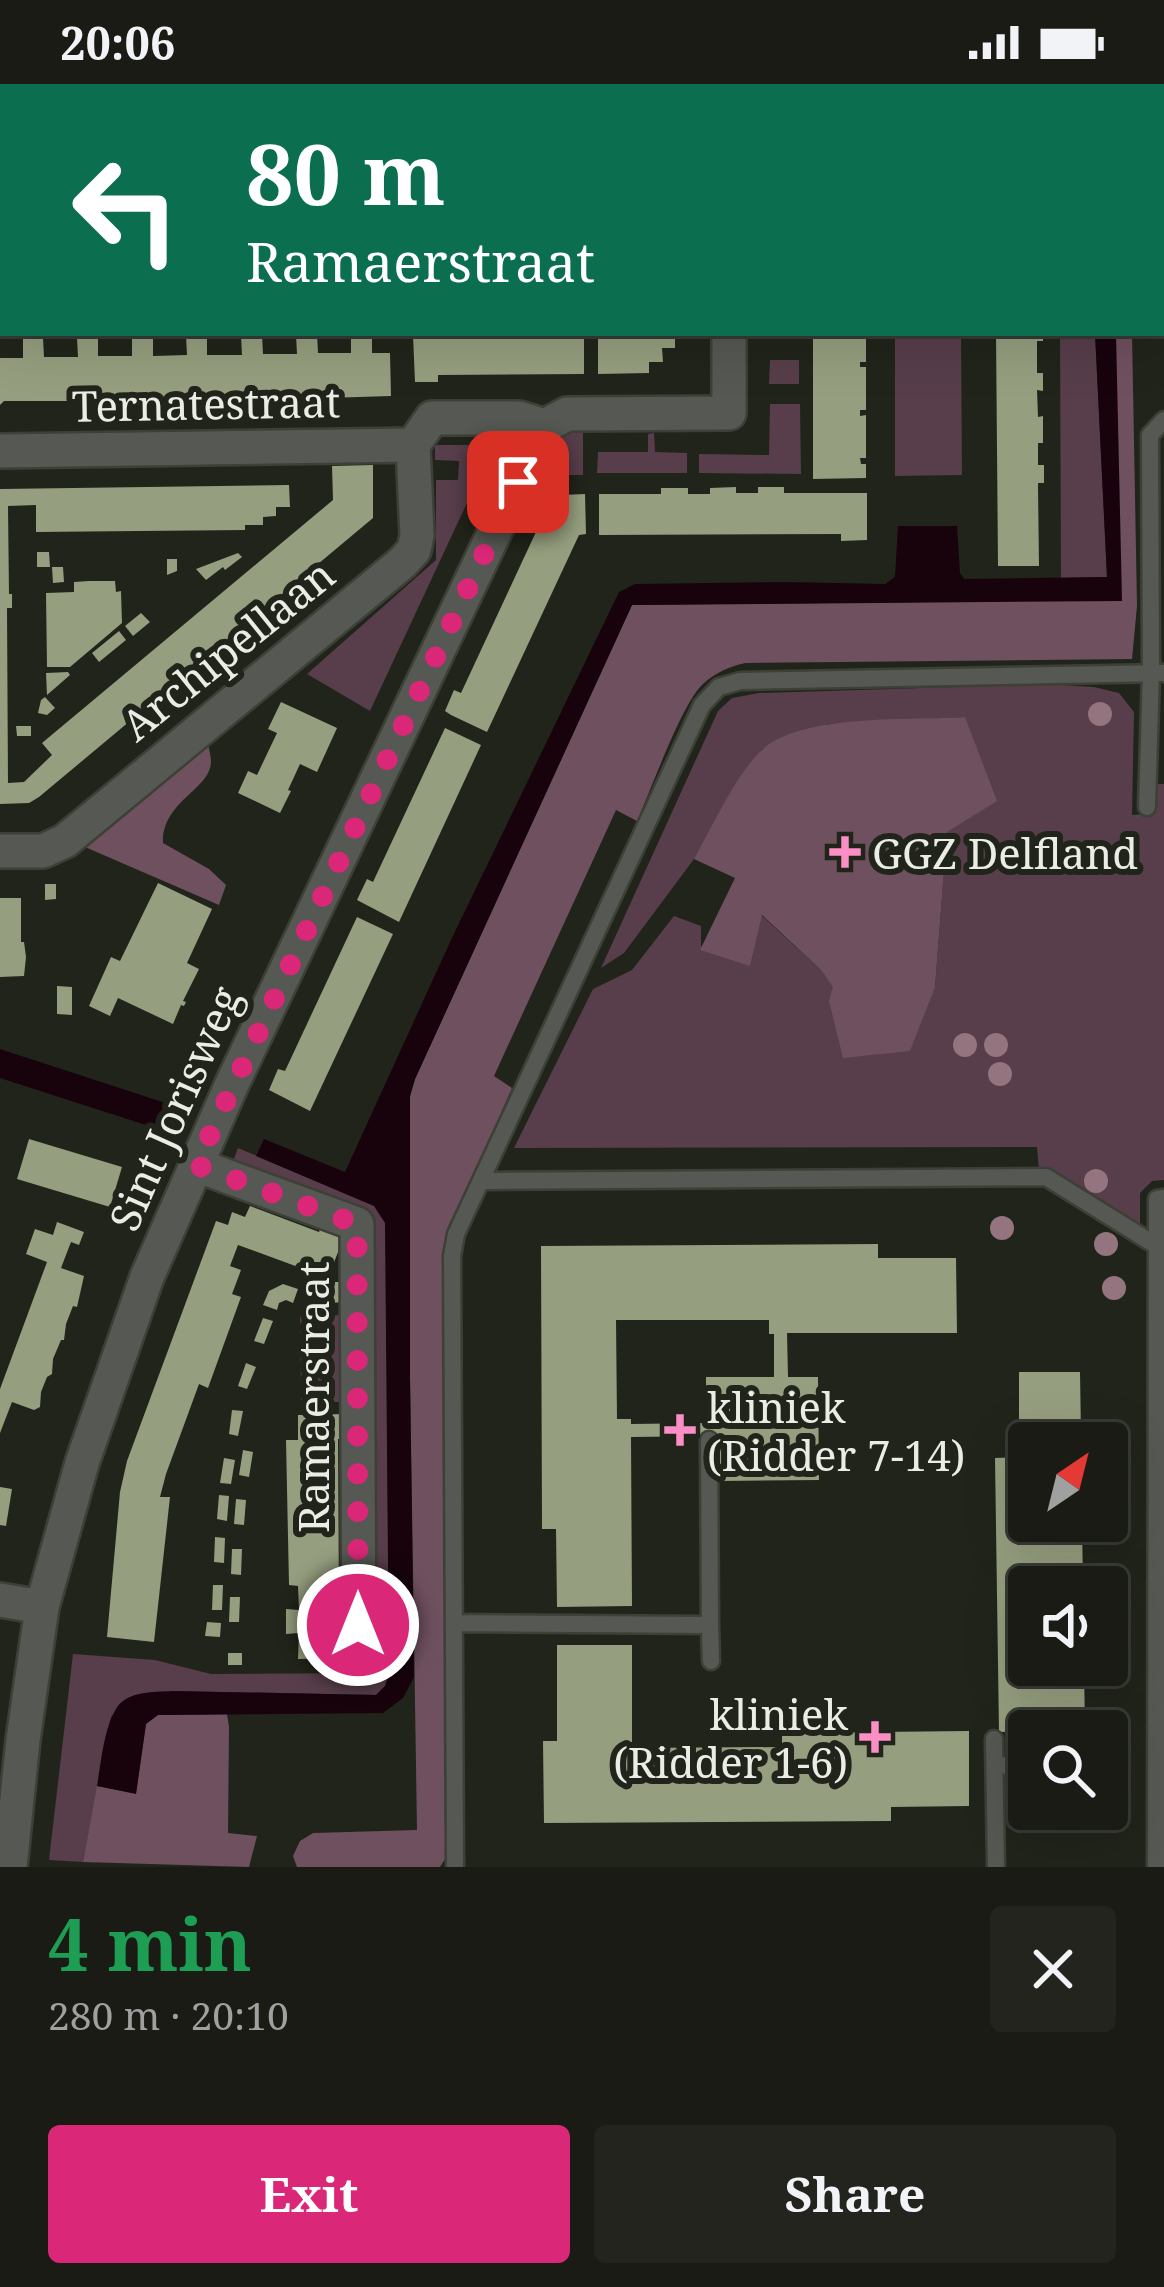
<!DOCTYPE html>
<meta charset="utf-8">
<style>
:root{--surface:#191b14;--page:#22241d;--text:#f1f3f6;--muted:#9fa1a0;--line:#373934;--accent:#db2777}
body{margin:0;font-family:"Noto Serif",serif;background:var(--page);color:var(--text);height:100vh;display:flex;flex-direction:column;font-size:45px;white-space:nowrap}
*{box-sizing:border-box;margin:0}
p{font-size:39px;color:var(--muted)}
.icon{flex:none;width:66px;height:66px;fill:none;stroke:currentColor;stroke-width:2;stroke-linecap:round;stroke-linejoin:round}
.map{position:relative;height:1783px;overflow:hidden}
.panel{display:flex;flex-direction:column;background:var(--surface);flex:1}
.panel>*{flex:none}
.hud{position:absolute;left:0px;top:0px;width:1164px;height:252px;box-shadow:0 12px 48px #0002,0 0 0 3px var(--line);background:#0b6e4f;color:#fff;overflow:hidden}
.needle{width:78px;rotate:35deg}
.tools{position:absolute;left:1008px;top:1338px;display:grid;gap:24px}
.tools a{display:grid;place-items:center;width:120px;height:120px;border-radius:12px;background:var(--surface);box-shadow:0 12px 48px #0002,0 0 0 3px var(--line);font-size:60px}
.pin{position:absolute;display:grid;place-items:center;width:102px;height:102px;color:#fff;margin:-51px;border-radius:24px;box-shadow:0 6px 18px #0006}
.me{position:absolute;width:132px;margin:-66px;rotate:0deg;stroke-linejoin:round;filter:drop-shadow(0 0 9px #0008)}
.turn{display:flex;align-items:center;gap:42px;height:252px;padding:0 48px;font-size:54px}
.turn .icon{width:156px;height:156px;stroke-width:2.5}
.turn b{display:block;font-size:84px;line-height:102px}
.round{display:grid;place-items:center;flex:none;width:126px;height:126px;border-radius:12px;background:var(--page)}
.head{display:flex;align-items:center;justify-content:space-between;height:204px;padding:0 48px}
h1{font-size:72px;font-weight:700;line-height:90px;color:#1e9e55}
.action{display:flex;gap:24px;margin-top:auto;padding:24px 48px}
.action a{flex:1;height:138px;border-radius:12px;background:var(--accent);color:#fff;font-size:48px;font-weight:700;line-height:138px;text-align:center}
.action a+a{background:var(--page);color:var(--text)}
.status{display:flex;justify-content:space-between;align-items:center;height:84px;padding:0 60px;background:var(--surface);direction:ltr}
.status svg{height:33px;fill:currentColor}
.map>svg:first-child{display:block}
.green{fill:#573e4a}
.forest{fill:#6f505f}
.water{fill:#18030d}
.building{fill:#959e7e;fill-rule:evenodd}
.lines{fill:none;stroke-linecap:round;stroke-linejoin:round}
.service-casing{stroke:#3d4036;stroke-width:21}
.minor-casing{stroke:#3d4036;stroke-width:38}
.service{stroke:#565853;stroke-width:16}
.minor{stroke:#565853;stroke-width:33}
.tree{fill:#93747f}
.route{stroke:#db2777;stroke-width:21;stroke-dasharray:0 37.8}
.poi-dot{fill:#fb8fc5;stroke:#21241a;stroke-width:4.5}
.labels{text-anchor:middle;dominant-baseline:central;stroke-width:12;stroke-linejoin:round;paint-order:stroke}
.street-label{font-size:42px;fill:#eaece5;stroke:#21241a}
.poi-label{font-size:42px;fill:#eaece5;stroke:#21241a;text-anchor:start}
</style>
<div class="status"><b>20:06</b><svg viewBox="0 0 49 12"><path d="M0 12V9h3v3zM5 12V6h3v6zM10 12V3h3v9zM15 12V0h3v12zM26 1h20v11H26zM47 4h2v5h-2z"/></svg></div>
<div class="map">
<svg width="1164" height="1783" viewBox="0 0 1164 1783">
<rect width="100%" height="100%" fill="#21241a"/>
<path class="green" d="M 895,249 L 961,249 L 962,391 L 895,392 Z
M 1060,249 L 1095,249 L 1107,493 L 1061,494 Z
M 770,276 L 799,276 L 799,300 L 769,300 Z
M 770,320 L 800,320 L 801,390 L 699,389 L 699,370 L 769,371 Z
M 583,343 L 583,391 L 539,391 L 552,352 Z
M 654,349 L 655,368 L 687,369 L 687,389 L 597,389 L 598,368 L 648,368 L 648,350 Z
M 435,361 L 494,361 L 370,627 L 307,590 L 436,476 L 436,396 L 458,396 L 459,377 L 435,376 Z
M 1046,600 L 1094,603 L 1119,609 L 1134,628 L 1132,731 L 1156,729 L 1155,700 L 1164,700 L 1164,1096 L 1152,1097 L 1140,1109 L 1140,1142 L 1039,1086 L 1037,1063 L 514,1064 L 593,905 L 632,886 L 674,832 L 701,842 L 701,866 L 750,881 L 760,830 L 821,886 L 834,903 L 935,903 L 947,747 L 965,633 L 829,640 L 762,665 L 739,696 L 694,775 L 624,869 L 601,884 L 718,627 L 732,614 L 759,609 Z
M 238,1064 L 375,1122 L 386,1139 L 389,1590 L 385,1602 L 376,1611 L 172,1607 L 111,1633 L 83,1778 L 49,1776 L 73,1570 L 155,1576 L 211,1590 L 368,1589 L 367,1139 L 232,1080 Z
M 342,1231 L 343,1318 L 301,1318 L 300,1232 Z"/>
<path class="forest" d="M 1107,249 L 1132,249 L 1137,522 L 1132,575 L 745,579 C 729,583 716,588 703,600 C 682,619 651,706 637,737 L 616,726 L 494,992 L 512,1004 L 446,1156 L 449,1769 L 440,1783 L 297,1783 L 293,1772 L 300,1757 L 313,1749 L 417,1746 L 410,1294 L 410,1012 L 415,995 L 632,521 L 1107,516 Z
M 965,633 L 997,717 L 947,748 L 935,903 L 910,967 L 843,974 L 829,917 L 833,903 L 821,886 L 762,831 L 750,882 L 700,866 L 735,794 L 694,775 C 711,745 738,686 764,664 C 807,629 910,637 965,633 Z
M 208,659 C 209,666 211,672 211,678 C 210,706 162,717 163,759 L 209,785 L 226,801 L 219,821 L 85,763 Z
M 227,1630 L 229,1643 L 228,1749 L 257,1752 L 249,1783 L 83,1778 L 97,1702 L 136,1709 L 146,1639 L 158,1631 Z"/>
<path class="water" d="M 1095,249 L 1116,249 L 1122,517 L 632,521 L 415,995 L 410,1012 L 410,1294 L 414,1593 L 403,1614 L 383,1629 L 158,1631 L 146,1640 L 136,1710 L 97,1702 C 101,1680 105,1630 123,1617 C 136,1607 158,1608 172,1607 L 376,1611 L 385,1602 L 389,1590 L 385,1139 L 374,1122 L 256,1072 L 264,1055 L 345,1088 L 451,856 L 619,508 L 635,500 L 786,498 L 885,500 L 895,493 L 898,442 L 957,442 L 960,489 L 964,495 L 1107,493 Z
M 0,965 L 190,1027 L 180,1052 L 0,994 Z"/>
<path class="building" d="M 307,249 L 317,249 L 318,269 L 351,269 L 351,250 L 372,250 L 372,269 L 390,269 L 391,312 L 231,317 L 4,317 L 0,321 L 0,274 L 23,274 L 23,255 L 43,254 L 44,273 L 78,273 L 77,254 L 98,253 L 98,272 L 132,272 L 132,253 L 153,253 L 153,272 L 187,271 L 186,252 L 207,252 L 207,271 L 242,271 L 241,252 L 262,251 L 263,270 L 297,270 L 296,251 Z
M 675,249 L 675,264 L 662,264 L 663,278 L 649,278 L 649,289 L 598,290 L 598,250 Z
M 813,249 L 866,249 L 866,278 L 860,278 L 860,283 L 866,283 L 866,326 L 860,326 L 860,332 L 866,331 L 866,374 L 860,374 L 861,380 L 866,380 L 866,394 L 813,395 Z
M 996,249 L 1043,249 L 1043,257 L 1037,257 L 1037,289 L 1043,289 L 1043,307 L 1037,306 L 1038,333 L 1043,332 L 1043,359 L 1038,359 L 1038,381 L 1044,381 L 1044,399 L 1038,399 L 1038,402 L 1039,482 L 998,482 Z
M 584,250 L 584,290 L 438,291 L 438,298 L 415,298 L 413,251 Z
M 373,381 L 373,434 L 39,713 L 29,719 L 0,720 L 0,405 L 289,401 L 290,423 L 276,423 L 276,432 L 263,433 L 263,441 L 245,441 L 245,446 L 36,448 L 36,421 L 8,422 L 9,510 L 12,510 L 12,524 L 7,524 L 8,699 L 24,698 L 52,671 L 42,659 L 333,416 L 332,382 Z
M 736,403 L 736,409 L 758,409 L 758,403 L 784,403 L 784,409 L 867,409 L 867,456 L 841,457 L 841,450 L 599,451 L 599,410 L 661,410 L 661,404 L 688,404 L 688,410 L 710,410 L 710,404 Z
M 585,410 L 586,450 L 579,451 L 487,648 L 451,631 L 445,627 L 454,606 L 461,609 L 549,420 L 562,411 Z
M 37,468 L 49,468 L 50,483 L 37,483 Z
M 238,469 L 242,473 L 225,486 L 223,483 L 206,496 L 196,485 Z
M 167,475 L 177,475 L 177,487 L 167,491 Z
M 52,483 L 63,483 L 64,498 L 53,499 Z
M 89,497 L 115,497 L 116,508 L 121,507 L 122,539 L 70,583 L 47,583 L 46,509 L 74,508 L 74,498 Z
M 141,529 L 150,538 L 133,552 L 125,542 Z
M 119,547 L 126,556 L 99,578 L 92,569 Z
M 68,588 L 70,591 L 47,611 L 46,589 Z
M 45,613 L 55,624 L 47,631 L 38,629 L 41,616 Z
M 281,618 L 337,644 L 317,688 L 300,680 L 288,706 L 291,707 L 280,729 L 238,709 L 248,687 L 257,691 L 277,649 L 268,645 Z
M 16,642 L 31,642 L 31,652 L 17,652 Z
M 445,644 L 481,661 L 399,838 L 357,816 L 367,795 L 373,798 Z
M 158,799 L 212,825 L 187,879 L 199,885 L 183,917 L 186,918 L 184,922 L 181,921 L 173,940 L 118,914 L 110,932 L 89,922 L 111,873 L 120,877 Z
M 45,800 L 56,800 L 56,815 L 45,816 Z
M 0,814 L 21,814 L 21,858 L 24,858 L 26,873 L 24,892 L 0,893 Z
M 357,833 L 393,850 L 310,1027 L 269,1006 L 278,985 L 285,987 Z
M 57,902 L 72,903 L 72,931 L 57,930 Z
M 29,1055 L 122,1083 L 110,1123 L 17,1095 Z
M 250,1122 L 319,1148 L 322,1141 L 345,1150 L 328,1194 L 238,1161 L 230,1182 L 241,1186 L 232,1210 L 241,1213 L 208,1304 L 199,1300 L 166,1390 L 160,1413 L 170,1413 L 154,1558 L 107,1553 L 120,1408 L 127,1377 L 216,1137 L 228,1141 L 232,1128 L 245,1133 Z
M 57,1138 L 84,1148 L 79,1161 L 71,1158 L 61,1184 L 84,1192 L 77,1223 L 73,1222 L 66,1240 L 64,1256 L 61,1256 L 53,1275 L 52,1290 L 47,1293 L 41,1308 L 40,1323 L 34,1326 L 12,1318 L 0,1349 L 0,1305 L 47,1178 L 26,1170 L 35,1145 L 53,1151 Z
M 878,1160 L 878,1174 L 956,1174 L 957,1249 L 787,1249 L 788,1293 L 818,1293 L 819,1396 L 720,1397 L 720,1352 L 631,1353 L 632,1522 L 557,1523 L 556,1445 L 542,1445 L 541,1162 ZM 616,1236 L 769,1236 L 769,1250 L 774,1250 L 774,1293 L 706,1293 L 706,1339 L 631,1340 L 631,1335 L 617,1335 Z
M 329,1198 L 345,1198 L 345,1218 L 330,1219 Z
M 283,1200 L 298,1205 L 293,1219 L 286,1216 L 279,1219 L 277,1226 L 263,1221 L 269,1207 Z
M 263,1234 L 273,1237 L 264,1260 L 254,1257 Z
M 246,1279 L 256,1283 L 247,1305 L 238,1302 Z
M 1019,1288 L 1080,1288 L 1081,1351 L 1019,1351 Z
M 232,1326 L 243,1327 L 238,1352 L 229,1350 Z
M 345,1330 L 346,1355 L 338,1355 L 339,1525 L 339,1550 L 346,1550 L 346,1574 L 298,1575 L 299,1549 L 286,1550 L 286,1525 L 299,1526 L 298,1502 L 289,1501 L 286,1356 L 298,1356 L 298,1331 Z
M 243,1366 L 253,1368 L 249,1393 L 239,1391 Z
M 1029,1373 L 1029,1437 L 1082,1437 L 1083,1503 L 1029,1503 L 1029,1581 L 1084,1581 L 1085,1647 L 999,1648 L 995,1374 Z
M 224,1374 L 235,1376 L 231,1400 L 220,1399 Z
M 0,1403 L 12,1405 L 6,1442 L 0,1441 Z
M 219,1411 L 229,1412 L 227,1437 L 217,1435 Z
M 236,1415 L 246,1416 L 244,1441 L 234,1440 Z
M 215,1453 L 225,1454 L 224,1479 L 214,1478 Z
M 232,1465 L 242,1465 L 241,1491 L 231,1490 Z
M 213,1501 L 223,1501 L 222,1526 L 212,1526 Z
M 230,1513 L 240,1513 L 239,1538 L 229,1538 Z
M 207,1538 L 221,1539 L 220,1553 L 205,1552 Z
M 557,1561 L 632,1561 L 632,1664 L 782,1663 L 782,1649 L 969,1647 L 969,1722 L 891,1723 L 891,1737 L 544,1739 L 543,1657 L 557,1657 Z
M 228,1569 L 242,1569 L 242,1581 L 228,1581 Z
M 1107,1679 L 1115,1679 L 1115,1747 L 1072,1749 L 1072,1725 L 1107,1725 Z"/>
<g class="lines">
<defs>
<path id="service" d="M 1147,723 L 1151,588 L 1150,351 L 1164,336
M 482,1097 L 1046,1093 L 1157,1162
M 454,1539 L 710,1541 L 709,1356
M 710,1541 L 711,1577
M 994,1655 L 996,1783
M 995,1681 L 1029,1682
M 455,1783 L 452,1172 L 456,1150 L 702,621 L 719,603 L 740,597 L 1164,589
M 1156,1783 L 1157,1115 L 1164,1114"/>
<path id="minor" d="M 728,0 L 728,3
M 0,117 L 3,117
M 413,361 L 432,334 L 519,334 L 545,342 L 567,330 L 729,329 L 729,249
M 0,367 L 413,361
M 0,767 L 43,767 L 65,757 L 402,479 L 414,466 L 417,451 L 413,361
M 196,1081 L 357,1140 L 359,1584
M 0,1516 L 42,1523
M 10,1783 L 23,1656 L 42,1523 L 82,1379 L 147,1193 L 232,1000 L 545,342"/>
</defs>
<use href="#service" class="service-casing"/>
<use href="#minor" class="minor-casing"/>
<use href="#service" class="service"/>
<use href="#minor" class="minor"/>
</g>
<g class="tree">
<circle cx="484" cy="424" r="12"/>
<circle cx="1100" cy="630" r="12"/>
<circle cx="965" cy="961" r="12"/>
<circle cx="996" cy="961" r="12"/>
<circle cx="1000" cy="990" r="12"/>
<circle cx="1096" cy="1097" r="12"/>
<circle cx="1002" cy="1144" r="12"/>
<circle cx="1106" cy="1160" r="12"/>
<circle cx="1114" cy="1204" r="12"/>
</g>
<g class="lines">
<path class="route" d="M 358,1541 L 357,1140 L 196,1081 L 518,398"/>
</g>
<g class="poi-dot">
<path d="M839 750h12v12h12v12h-12v12h-12v-12h-12v-12h12z"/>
<path d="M674 1328h12v12h12v12h-12v12h-12v-12h-12v-12h12z"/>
<path d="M869 1635h12v12h12v12h-12v12h-12v-12h-12v-12h12z"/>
</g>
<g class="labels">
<g class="street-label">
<text transform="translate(206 319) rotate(-1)">Ternatestraat</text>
<text transform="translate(227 565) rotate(-39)">Archipellaan</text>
<text transform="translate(174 1024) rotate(-66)">Sint Jorisweg</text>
<text transform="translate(312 1313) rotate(-90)">Ramaerstraat</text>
</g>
<g class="poi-label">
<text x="872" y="768">GGZ Delfland</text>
<text x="707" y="1322">kliniek<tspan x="707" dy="48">(Ridder 7-14)</tspan></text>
<text x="848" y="1629" text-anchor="end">kliniek<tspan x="848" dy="48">(Ridder 1-6)</tspan></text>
</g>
</g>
</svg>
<div class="tools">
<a><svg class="needle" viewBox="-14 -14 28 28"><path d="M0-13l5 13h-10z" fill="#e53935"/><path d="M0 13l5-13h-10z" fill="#9fa1a0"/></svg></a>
<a><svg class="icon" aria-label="sound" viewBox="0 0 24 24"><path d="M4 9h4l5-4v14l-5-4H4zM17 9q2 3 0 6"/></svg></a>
<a><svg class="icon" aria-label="search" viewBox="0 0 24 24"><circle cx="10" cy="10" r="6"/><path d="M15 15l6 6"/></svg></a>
</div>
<div class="pin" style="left:518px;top:398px;background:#d93025"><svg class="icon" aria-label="arrive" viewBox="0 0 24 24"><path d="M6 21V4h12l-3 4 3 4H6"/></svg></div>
<svg class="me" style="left:358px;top:1541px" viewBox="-20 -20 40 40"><circle r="17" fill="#db2777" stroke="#fff" stroke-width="3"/><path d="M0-11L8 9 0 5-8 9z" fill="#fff"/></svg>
<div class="hud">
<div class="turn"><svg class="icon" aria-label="left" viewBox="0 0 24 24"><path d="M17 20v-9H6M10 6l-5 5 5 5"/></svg><div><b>80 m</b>Ramaerstraat</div></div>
</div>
</div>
<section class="panel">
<div class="head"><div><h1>4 min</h1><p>280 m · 20:10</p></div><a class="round"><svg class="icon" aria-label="close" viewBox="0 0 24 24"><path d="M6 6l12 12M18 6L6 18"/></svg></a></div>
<div class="action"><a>Exit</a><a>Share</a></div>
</section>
